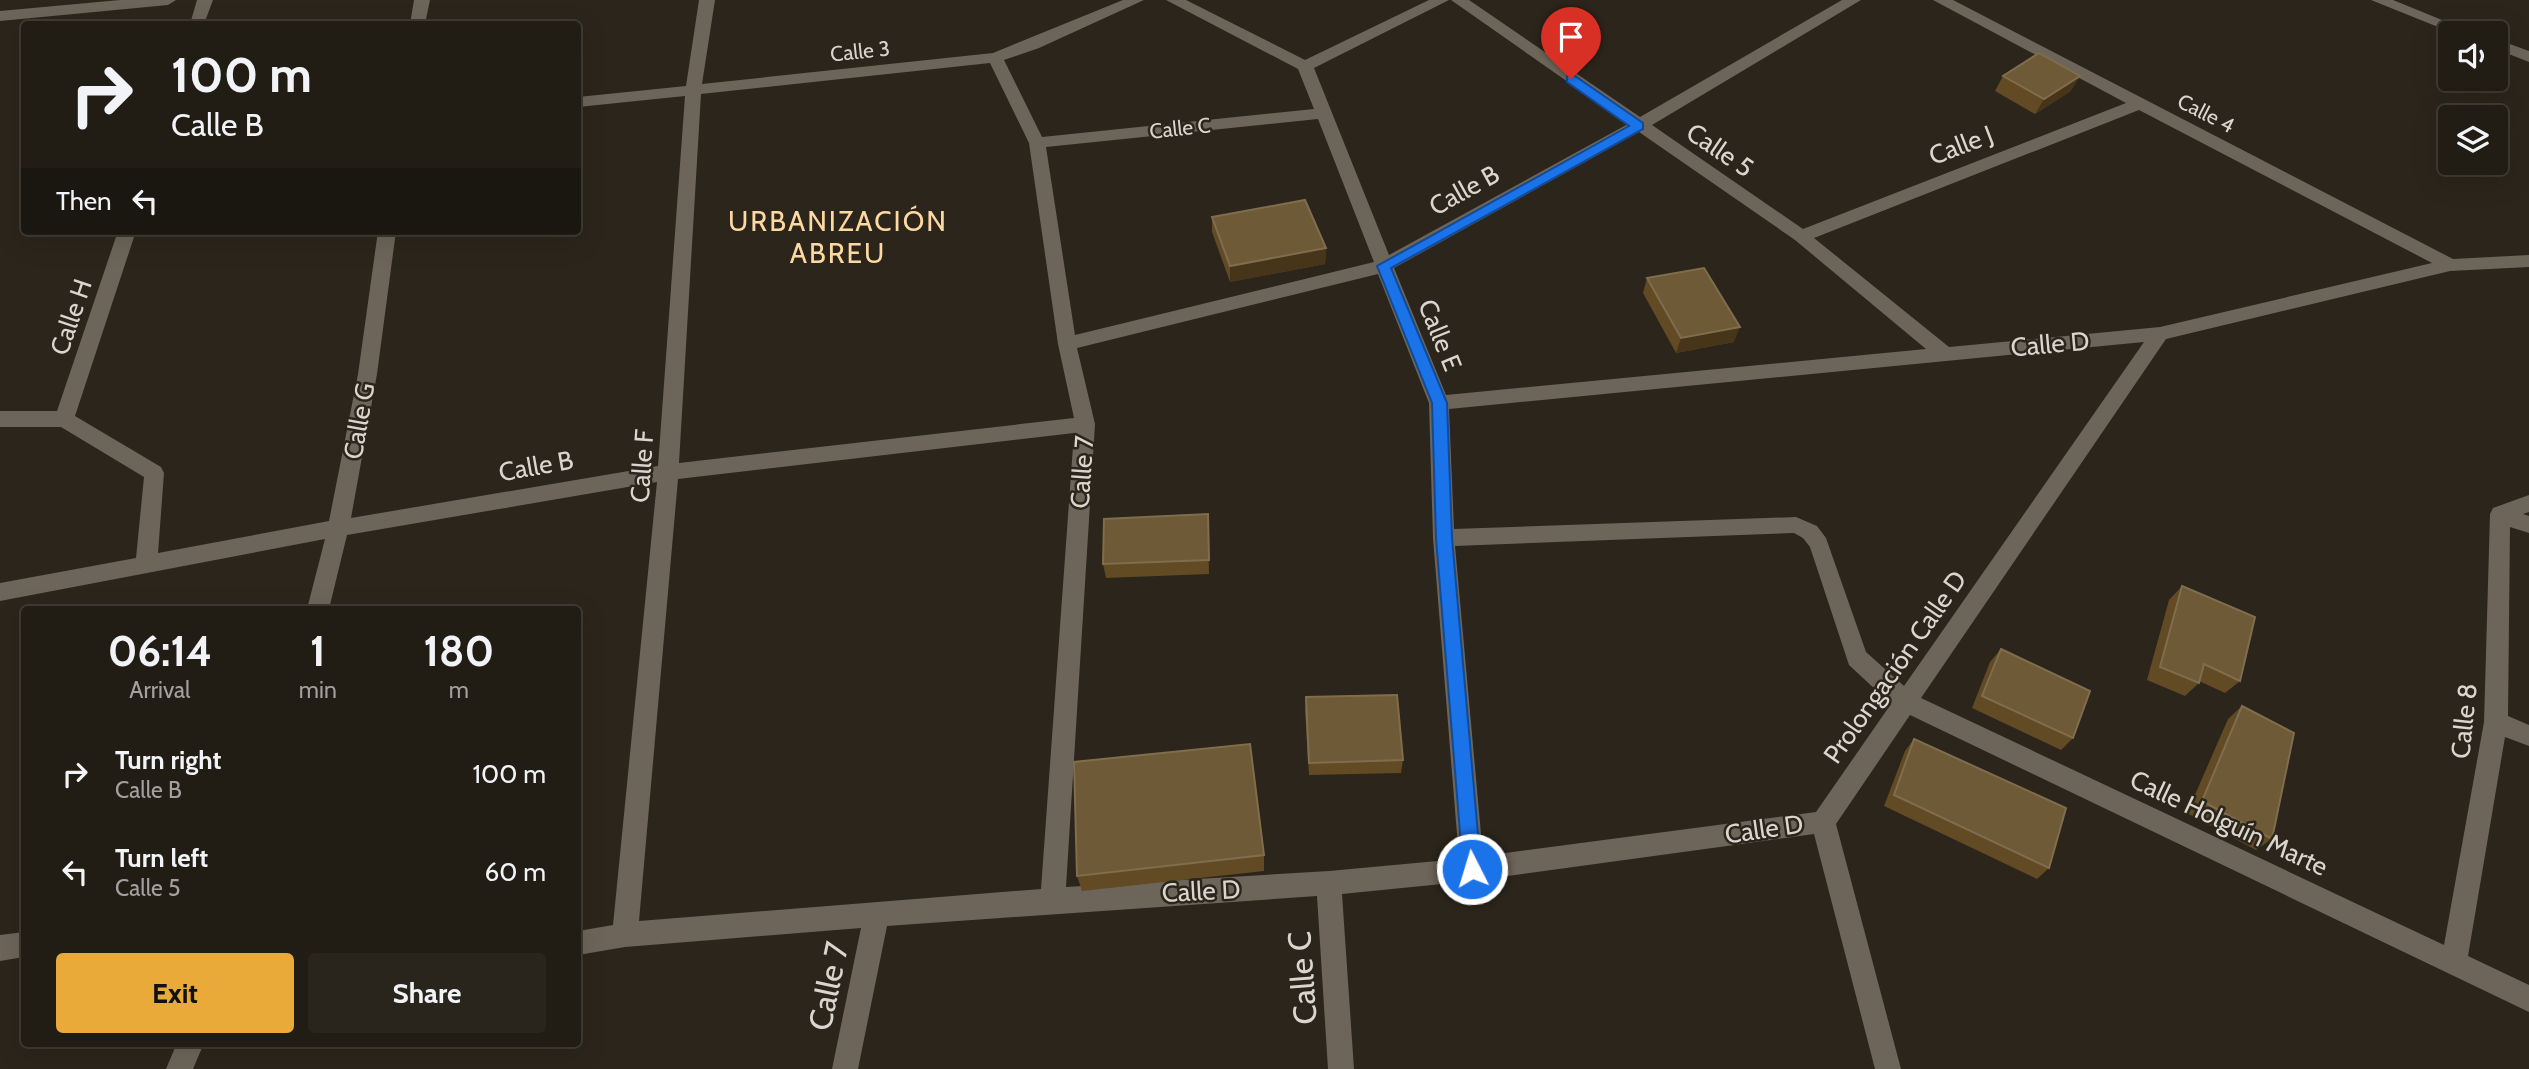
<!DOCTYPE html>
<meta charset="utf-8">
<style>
:root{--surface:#211c14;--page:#29251d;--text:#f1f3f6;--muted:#a2a1a0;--line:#3e3a34;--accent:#eaaa39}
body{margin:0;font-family:Cabin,sans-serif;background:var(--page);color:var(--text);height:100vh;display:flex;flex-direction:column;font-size:26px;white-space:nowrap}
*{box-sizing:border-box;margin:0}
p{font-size:23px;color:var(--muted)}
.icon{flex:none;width:38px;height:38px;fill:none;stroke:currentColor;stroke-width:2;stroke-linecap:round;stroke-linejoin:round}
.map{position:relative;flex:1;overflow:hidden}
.drawer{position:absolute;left:21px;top:606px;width:560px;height:441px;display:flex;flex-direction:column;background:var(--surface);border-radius:7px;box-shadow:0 7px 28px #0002,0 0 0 2px var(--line)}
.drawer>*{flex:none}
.hud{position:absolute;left:21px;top:21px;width:560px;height:214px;border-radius:7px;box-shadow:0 7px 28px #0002,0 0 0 2px var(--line);background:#211c14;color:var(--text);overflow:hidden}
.tools{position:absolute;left:2438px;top:21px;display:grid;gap:14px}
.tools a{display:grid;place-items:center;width:70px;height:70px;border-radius:7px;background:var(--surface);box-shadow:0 7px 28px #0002,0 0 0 2px var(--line);font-size:35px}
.pin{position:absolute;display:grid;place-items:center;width:60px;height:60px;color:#fff;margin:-72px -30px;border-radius:50% 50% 50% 0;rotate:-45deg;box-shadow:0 0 7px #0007}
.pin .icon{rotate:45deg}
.me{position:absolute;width:77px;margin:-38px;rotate:355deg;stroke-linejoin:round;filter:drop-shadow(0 0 5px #0008)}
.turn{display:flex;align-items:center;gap:24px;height:147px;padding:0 35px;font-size:32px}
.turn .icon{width:91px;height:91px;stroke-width:2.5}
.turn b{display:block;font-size:49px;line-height:60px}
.then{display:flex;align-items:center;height:66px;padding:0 35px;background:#0003;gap:14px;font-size:26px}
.eta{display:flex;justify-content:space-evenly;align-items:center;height:119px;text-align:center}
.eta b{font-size:42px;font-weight:700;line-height:49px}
.cta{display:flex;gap:14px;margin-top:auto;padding:14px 35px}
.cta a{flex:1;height:80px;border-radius:7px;background:var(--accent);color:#111;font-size:28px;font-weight:700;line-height:80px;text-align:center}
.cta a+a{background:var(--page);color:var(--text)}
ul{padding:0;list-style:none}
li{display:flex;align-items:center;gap:21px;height:98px;padding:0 35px}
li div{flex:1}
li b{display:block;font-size:26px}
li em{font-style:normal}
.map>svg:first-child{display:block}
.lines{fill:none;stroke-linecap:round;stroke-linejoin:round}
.minor{fill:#6d6559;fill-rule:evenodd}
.wall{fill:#614a24}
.shaded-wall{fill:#463519}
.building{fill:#6e5a36;stroke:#7f6d4e;stroke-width:2}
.route{fill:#1a73e8;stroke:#114b97;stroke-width:2}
.labels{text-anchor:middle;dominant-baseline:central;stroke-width:5;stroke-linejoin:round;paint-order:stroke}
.far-street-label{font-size:21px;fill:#dad6cf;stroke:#2c251b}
.street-label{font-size:26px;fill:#dad6cf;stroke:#2c251b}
.neighbourhood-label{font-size:28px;letter-spacing:2px;fill:#fcd8a2;stroke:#2c251b}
.near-street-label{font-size:32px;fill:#dad6cf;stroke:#2c251b}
</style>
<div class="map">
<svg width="2529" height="1069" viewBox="0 0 2529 1069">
<rect width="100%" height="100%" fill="#2c251b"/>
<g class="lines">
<path class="minor" d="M 120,0 L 176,0 L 168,5 L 0,21 L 0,11 Z
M 197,0 L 213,0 L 204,24 L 190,24 Z
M 414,0 L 430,0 L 425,24 L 410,24 Z
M 699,0 L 715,0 L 702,84 L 993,53 L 1123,0 L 1144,0 L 1039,48 L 1004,60 L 1042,137 L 1314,109 L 1298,69 L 1166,0 L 1186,0 L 1305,60 L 1429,0 L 1449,0 L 1314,68 L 1389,255 L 1628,124 L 1451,0 L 1469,0 L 1640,117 L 1842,0 L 1861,0 L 1652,125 L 1803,229 L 2126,103 L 1933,0 L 1953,0 L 2453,259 L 2529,255 L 2529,267 L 2450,271 L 2166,339 L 1921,698 L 2444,945 L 2484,722 L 2490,514 L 2493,508 L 2529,495 L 2529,512 L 2523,514 L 2529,516 L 2529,533 L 2510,527 L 2508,716 L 2529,725 L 2529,746 L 2505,737 L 2468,956 L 2529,985 L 2529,1012 L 1910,715 L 1836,824 L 1901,1069 L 1875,1069 L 1814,834 L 1472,881 L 1342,894 L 1354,1069 L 1328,1069 L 1317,896 L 887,926 L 858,1069 L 832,1069 L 861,928 L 625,947 L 578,955 L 578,931 L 613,925 L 657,482 L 347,535 L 329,609 L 307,609 L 325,539 L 0,601 L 0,583 L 136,558 L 144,477 L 61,427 L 0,427 L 0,411 L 57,411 L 118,231 L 136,231 L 75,416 L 161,467 L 164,473 L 158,553 L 329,521 L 358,374 L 378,231 L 396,231 L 377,374 L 351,518 L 658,466 L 685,96 L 578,107 L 578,97 L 686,86 ZM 990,63 L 1029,143 L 1058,344 L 1074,418 L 679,463 L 701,94 ZM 2139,110 L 2432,263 L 2160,327 L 1949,347 L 1814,238 ZM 1318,119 L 1374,262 L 1075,335 L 1046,147 ZM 1639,132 L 1795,240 L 1926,349 L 1446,395 L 1394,268 ZM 1378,274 L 1429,403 L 1433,538 L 1459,859 L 1329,871 L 1066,887 L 1095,424 L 1077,348 ZM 2144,342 L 1904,686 L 1866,652 L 1826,538 L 1817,526 L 1796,517 L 1454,529 L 1449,409 ZM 1074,433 L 1041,889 L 639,921 L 678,479 ZM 1794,533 L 1803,538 L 1810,547 L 1849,665 L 1891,704 L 1816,812 L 1483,856 L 1455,546 Z
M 2371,0 L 2393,0 L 2474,33 L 2453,33 Z
M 2496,39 L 2529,51 L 2529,62 L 2496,49 Z
M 24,932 L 24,957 L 0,961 L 0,935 Z
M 177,1043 L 204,1043 L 193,1069 L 166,1069 Z"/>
</g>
<path class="wall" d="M 2003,76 L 2071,91 L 2035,114 L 1995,91 Z
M 1212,217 L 1326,248 L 1325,264 L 1230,282 L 1212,232 Z
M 1647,278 L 1734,342 L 1676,353 L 1643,293 Z
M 1208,514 L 1209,574 L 1106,578 L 1103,564 Z
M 2182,586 L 2240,681 L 2225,693 L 2199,681 L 2199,683 L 2185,696 L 2147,680 L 2169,600 Z
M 2001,649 L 2073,738 L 2061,750 L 1972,708 L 1990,662 Z
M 1306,697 L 1403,760 L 1401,773 L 1309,775 L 1305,710 Z
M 2242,706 L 2272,839 L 2256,850 L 2187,813 L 2228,719 Z
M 1914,739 L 2049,868 L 2037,879 L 1884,806 L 1905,751 Z
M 1264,855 L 1264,871 L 1082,891 L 1077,876 Z"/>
<path class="shaded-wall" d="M 2080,76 L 2071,91 L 2035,114 L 2044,99 Z
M 1326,248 L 1325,264 L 1230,282 L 1230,266 Z
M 1740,327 L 1734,342 L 1676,353 L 1681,338 Z"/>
<path class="building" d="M 2039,53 L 2080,76 L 2044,99 L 2003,76 Z
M 1305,200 L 1326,248 L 1230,266 L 1212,217 Z
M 1704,268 L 1740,327 L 1681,338 L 1647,278 Z
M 1208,514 L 1209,560 L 1103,564 L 1104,519 Z
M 2182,586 L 2255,617 L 2240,681 L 2204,664 L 2199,683 L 2160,667 Z
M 2001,649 L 2090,691 L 2073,738 L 1982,696 Z
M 1397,695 L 1403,760 L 1309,763 L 1306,697 Z
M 2242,706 L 2294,733 L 2272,839 L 2202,801 Z
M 1914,739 L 2066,808 L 2049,868 L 1894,795 Z
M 1250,744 L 1264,855 L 1077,876 L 1074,762 Z"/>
<path class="route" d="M 1567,76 L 1575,76 L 1643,123 L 1643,129 L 1391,268 L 1447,403 L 1452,538 L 1481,869 L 1479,876 L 1472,878 L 1465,876 L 1463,869 L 1436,538 L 1432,403 L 1377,266 L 1629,126 L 1567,82 Z"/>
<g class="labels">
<g class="far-street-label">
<text transform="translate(860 51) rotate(-6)">Calle 3</text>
<text transform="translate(2206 113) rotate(27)">Calle 4</text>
<text transform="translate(1180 128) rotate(-6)">Calle C</text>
</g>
<g class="street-label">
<text transform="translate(1961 145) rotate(-21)">Calle J</text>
<text transform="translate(1720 150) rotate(34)">Calle 5</text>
<text transform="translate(1464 190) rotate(-29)">Calle B</text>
<text transform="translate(71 317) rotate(-71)">Calle H</text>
<text transform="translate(1440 335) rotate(68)">Calle E</text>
<text transform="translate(2050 344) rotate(-5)">Calle D</text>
<text transform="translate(359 421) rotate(-80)">Calle G</text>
<text transform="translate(536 466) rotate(-10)">Calle B</text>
<text transform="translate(642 466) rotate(-86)">Calle F</text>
<text transform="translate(1082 472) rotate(-86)">Calle 7</text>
<text transform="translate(1895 667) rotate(-55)">Prolongación Calle D</text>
<text transform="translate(2464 721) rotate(-84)">Calle 8</text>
<text transform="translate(2229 823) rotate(25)">Calle Holguín Marte</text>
<text transform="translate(1764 829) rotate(-8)">Calle D</text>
<text transform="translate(1201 891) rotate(-3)">Calle D</text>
</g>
<g class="neighbourhood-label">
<text x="838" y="221">URBANIZACIÓN<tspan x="838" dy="32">ABREU</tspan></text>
</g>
<g class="near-street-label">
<text transform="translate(1302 978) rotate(-94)">Calle C</text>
<text transform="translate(828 986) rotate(-78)">Calle 7</text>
</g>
</g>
</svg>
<div class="tools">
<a><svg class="icon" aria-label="sound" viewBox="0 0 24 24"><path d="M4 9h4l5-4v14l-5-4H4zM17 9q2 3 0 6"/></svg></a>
<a><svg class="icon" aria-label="layers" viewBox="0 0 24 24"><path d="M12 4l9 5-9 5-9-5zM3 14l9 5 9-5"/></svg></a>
</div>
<div class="pin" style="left:1571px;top:79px;background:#d93025"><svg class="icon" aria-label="arrive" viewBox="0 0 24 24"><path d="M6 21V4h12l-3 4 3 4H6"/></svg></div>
<svg class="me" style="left:1472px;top:869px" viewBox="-20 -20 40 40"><circle r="17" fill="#1a73e8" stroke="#fff" stroke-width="3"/><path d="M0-11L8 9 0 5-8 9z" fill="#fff"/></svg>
<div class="hud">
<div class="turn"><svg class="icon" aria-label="right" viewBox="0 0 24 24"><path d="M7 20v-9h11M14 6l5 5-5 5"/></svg><div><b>100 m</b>Calle B</div></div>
<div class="then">Then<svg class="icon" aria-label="left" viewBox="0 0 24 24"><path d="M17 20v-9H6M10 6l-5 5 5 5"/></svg></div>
</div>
<section class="drawer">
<div class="eta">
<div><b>06:14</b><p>Arrival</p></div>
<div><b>1</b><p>min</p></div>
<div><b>180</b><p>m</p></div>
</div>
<ul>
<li><svg class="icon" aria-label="right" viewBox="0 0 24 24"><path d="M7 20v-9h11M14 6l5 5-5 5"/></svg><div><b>Turn right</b><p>Calle B</p></div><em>100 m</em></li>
<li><svg class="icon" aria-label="left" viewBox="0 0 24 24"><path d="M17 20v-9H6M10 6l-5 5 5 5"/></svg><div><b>Turn left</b><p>Calle 5</p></div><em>60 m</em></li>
</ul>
<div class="cta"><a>Exit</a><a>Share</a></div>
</section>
</div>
